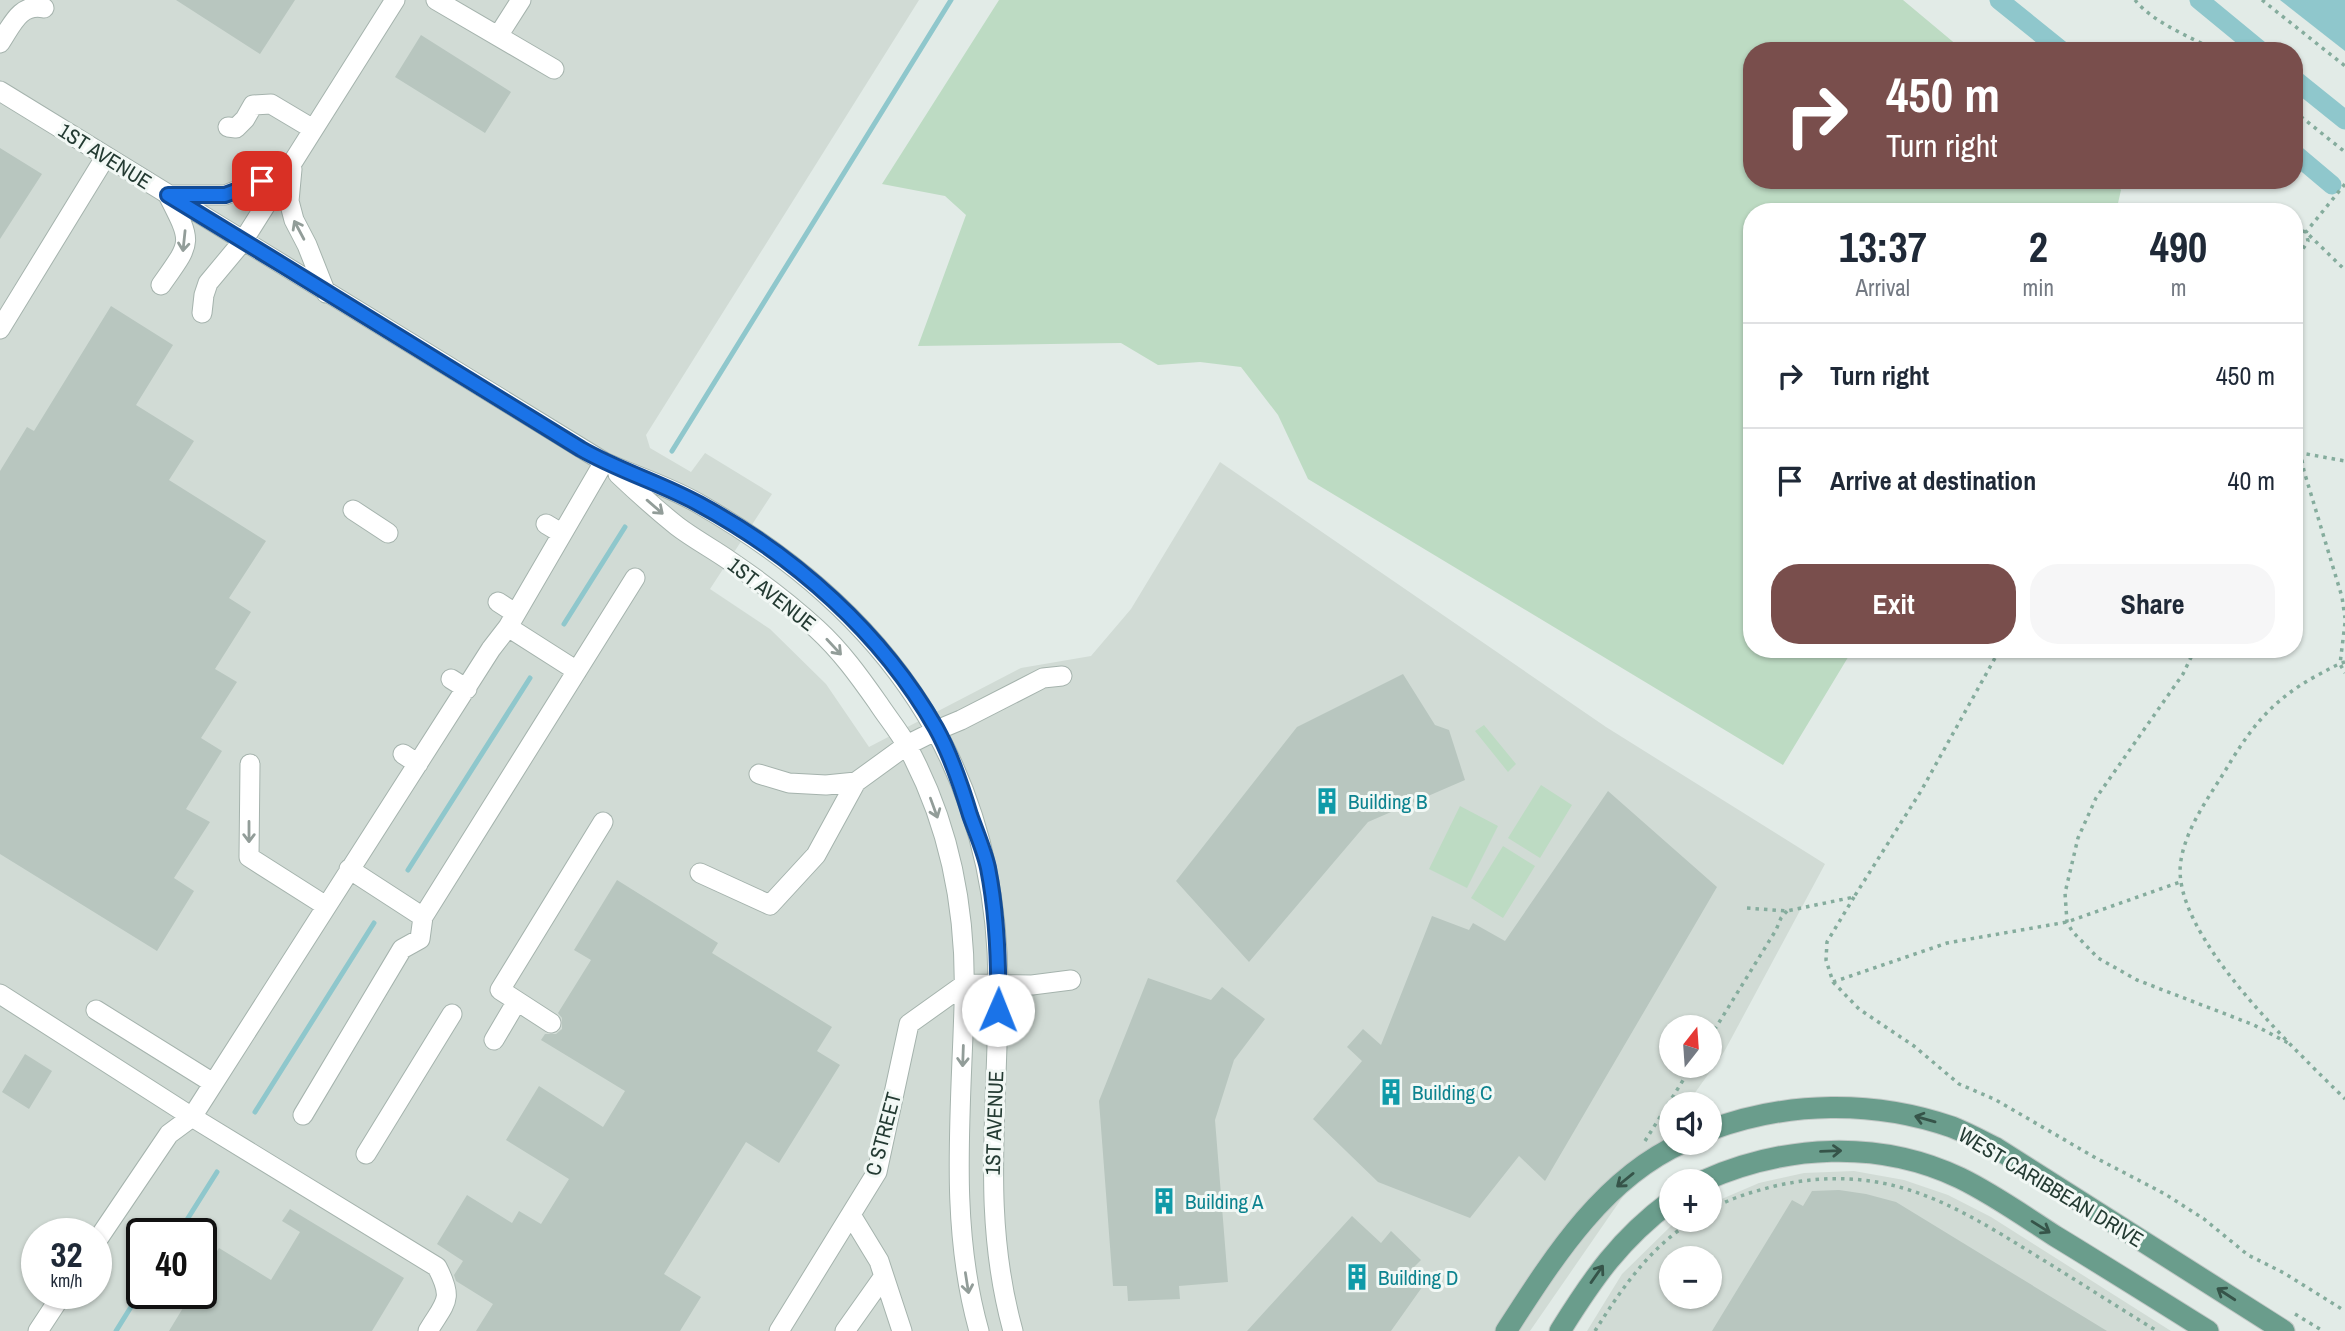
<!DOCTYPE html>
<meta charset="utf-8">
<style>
:root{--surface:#fff;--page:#f6f6f7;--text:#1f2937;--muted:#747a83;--line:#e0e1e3;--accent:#794e4c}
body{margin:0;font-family:"Archivo Narrow",sans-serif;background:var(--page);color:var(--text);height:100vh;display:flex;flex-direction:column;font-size:26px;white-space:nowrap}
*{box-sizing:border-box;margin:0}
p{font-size:23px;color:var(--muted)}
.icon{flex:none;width:38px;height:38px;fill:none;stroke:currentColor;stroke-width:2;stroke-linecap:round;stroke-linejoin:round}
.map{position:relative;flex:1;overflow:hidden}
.drawer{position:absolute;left:1743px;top:203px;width:560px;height:455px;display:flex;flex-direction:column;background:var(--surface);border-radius:28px;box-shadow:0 2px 5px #0004}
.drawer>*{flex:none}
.guide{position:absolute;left:1743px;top:42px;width:560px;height:147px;border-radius:28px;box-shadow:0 2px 5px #0004;background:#794e4c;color:#fff;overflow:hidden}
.needle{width:46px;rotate:17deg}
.fabs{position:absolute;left:1659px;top:1015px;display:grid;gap:14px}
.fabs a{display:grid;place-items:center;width:63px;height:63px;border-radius:50%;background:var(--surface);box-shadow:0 2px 5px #0004;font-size:35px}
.speed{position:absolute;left:21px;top:1218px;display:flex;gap:14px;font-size:35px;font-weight:700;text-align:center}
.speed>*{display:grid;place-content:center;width:91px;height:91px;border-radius:50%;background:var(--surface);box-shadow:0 2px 5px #0004;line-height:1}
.speed small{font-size:18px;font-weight:400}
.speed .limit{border:4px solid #111;border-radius:10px;background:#fff;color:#111}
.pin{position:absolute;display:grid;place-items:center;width:60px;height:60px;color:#fff;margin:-30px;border-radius:14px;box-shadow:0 4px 10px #0006}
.me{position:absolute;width:77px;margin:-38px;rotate:1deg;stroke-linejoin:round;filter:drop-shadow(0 0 5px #0008)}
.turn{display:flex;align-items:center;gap:24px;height:147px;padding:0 28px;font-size:32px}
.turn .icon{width:91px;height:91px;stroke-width:2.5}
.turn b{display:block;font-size:49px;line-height:60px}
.eta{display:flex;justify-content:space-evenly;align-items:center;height:119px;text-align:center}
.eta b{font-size:42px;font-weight:800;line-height:49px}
.cta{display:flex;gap:14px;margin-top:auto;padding:14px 28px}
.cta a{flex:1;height:80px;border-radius:28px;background:var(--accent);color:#fff;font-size:28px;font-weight:800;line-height:80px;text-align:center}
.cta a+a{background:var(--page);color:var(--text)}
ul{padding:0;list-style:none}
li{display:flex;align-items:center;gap:21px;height:105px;padding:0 28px;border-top:2px solid var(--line)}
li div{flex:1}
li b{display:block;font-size:26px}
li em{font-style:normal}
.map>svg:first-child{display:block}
.built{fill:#d1dbd5;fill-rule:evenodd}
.green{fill:#bddbc3}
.water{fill:#8fc7cc}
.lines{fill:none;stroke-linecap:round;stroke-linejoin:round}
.stream{stroke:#8fc7cc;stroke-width:5}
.canal{stroke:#8fc7cc;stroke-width:19}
.building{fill:#b8c6bf}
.minor-casing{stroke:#a5b3ad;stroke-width:21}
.major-casing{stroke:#c2c8c6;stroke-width:23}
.path{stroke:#85ac9d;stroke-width:3.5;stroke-dasharray:3.5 5;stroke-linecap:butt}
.minor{stroke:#fff;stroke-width:19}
.major{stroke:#6a9d8c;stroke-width:21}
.oneway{stroke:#929d99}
.oneway2{stroke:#365449}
.route-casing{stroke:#114b97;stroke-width:18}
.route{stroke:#1a73e8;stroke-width:12}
.labels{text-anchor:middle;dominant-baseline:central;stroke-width:6;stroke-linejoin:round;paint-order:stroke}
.street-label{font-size:21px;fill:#243b33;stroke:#f2f8f5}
.culture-label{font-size:21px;fill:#0d838f;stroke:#f2f8f5;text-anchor:start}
</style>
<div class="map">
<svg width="2345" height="1331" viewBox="0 0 2345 1331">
<rect width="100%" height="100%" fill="#e2ebe7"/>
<path class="built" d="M 0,0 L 919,0 L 646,435 L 650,448 L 691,472 L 705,453 L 772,494 L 710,589 L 770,629 L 826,684 L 869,747 L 1021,668 L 1091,656 L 1131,609 L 1220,462 L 1606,727 L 1825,864 L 1724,1052 L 1687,1104 L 1671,1104 L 1671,1127 L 1530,1331 L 0,1331 ZM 1671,1027 L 1710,1027 L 1710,1066 L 1671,1066 ZM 37,1234 L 96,1234 L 96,1293 L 37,1293 ZM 142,1234 L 201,1234 L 201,1293 L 142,1293 Z
M 1854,1171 L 1904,1180 L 1948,1195 L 1991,1217 L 2171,1331 L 1587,1331 L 1622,1274 L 1673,1224 L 1681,1220 L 1710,1220 L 1710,1204 L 1759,1183 L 1804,1173 ZM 1671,1258 L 1710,1258 L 1710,1297 L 1671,1297 Z"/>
<path class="green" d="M 999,0 L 1903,0 L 1964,51 L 1752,51 L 1752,180 L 2113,180 L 2121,190 L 2116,212 L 1752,212 L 1752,649 L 1853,649 L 1783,765 L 1308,479 L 1278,415 L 1241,367 L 1200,362 L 1158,365 L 1121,343 L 918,346 L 966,215 L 945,196 L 882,184 Z
M 1484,725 L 1516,764 L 1508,772 L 1475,731 Z
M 1541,785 L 1572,805 L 1540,858 L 1508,838 Z
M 1460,806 L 1498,826 L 1467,888 L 1429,869 Z
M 1503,846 L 1535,866 L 1503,918 L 1471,898 Z"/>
<path class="water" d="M 2280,0 L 2345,0 L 2345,51 Z"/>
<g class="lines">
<path class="stream" d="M 672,451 L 951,0
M 564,624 L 625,527
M 408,870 L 530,678
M 255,1112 L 374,923
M 178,1234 L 217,1172
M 116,1331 L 139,1294"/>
<path class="canal" d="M 1999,0 L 2062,51
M 2199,0 L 2261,51
M 2294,79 L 2345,120
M 2294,153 L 2332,185"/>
</g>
<path class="building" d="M 176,0 L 295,0 L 260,54 Z
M 421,35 L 511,92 L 485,133 L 395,77 Z
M 0,148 L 42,174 L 0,239 Z
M 111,306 L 173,345 L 136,405 L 194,441 L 169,480 L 266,541 L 229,598 L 251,612 L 215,669 L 237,682 L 201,738 L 222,751 L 186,809 L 210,822 L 174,878 L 194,891 L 157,951 L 0,854 L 0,471 L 27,427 L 34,431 Z
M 1403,674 L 1435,725 L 1449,730 L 1465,780 L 1368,822 L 1249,962 L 1176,881 L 1297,727 Z
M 1608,791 L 1717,887 L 1545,1181 L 1519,1156 L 1470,1218 L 1378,1182 L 1313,1119 L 1362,1061 L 1347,1047 L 1363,1029 L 1381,1045 L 1432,916 L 1469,930 L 1473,923 L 1505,941 Z
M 617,880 L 718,943 L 712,953 L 832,1027 L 817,1051 L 840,1065 L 779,1163 L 746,1142 L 664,1274 L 701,1297 L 680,1331 L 476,1331 L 493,1304 L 456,1281 L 454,1275 L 463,1261 L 437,1244 L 467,1195 L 512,1223 L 519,1211 L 541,1224 L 569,1179 L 506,1140 L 539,1086 L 603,1127 L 625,1091 L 541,1040 L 545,1034 L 556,1034 L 562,1029 L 562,1018 L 558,1013 L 591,960 L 574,950 Z
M 1148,978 L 1211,1000 L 1222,987 L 1265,1019 L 1234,1060 L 1215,1120 L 1228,1282 L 1179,1286 L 1180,1299 L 1128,1301 L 1127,1286 L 1113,1286 L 1099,1101 Z
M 25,1054 L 52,1071 L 29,1109 L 2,1092 Z
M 1839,1190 L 1866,1194 L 1896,1202 L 2107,1331 L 1712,1331 L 1792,1200 L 1803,1206 L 1812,1191 Z
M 290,1209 L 404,1278 L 372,1331 L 169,1331 L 192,1293 L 201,1293 L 201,1277 L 219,1248 L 271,1280 L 300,1232 L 282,1221 Z
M 1352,1216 L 1381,1243 L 1391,1231 L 1421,1260 L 1411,1270 L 1425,1283 L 1391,1331 L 1247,1331 Z"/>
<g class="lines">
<defs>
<path id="minor" d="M 436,0 L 554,69
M 498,36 L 521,0
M 0,43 C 12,25 20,3 44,8
M 0,91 L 604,462 C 635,476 671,487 701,505 C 886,611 997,765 998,983 C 999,1104 980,1212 1013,1331
M 228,127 L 236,128 L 245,119 L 253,105 L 271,104 L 313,129
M 292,169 L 289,201 L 294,220 L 307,245 L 326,293
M 169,195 L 225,195 L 262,181 L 289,164
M 161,285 C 192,241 193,244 168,195
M 202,313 L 204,295 L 208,283 L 243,241 L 395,0
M 0,329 L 106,156
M 618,474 C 637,492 657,510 677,526 C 694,539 713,549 730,561 C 761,582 790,604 817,629 C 841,651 859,676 878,703 C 887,717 899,731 907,746 C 951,826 967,916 964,1006 C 961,1114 949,1225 979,1331
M 353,510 L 388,533
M 546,524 L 561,533
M 498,602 L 515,613
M 508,627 L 577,671
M 451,679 L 467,689
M 403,754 L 418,764
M 250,764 L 249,857 L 326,906
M 759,774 L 789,783 L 826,785 L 856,782 L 907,745 L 937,730 L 961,720 L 1043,678 L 1062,676
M 349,869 L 423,917
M 700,873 L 770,905 L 816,855 L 856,782
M 0,994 L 192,1117 L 437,1267 C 454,1300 446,1301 428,1331
M 96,1010 L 213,1083
M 551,1023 L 500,990 L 603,822
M 494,1040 L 517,1001
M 303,1115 L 402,949 L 420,939 L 423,917 L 635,578
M 366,1154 L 452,1014
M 851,1215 L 879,1261 L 902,1331
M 96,1242 L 169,1134 L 192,1117 L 491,649 L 508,627 L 604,462
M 38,1331 L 63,1293
M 779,1331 L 877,1172 L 909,1024 L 965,984 L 1032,985 L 1071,980
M 845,1331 L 884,1276"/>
<path id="major" d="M 1710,1130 C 1788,1101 1874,1100 1952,1127 C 1967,1133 1982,1141 1996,1148 L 2284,1331
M 1703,1181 C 1784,1145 1878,1139 1960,1178 C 1993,1194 2024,1216 2055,1236 C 2106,1267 2157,1299 2208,1331
M 1506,1331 C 1552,1260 1602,1179 1682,1143
M 1560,1331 C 1593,1278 1620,1239 1671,1201"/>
</defs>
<use href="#minor" class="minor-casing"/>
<use href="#major" class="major-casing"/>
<path class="path" d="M 2135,0 C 2152,22 2192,38 2217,51
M 2262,0 L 2345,66
M 2294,111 L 2345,152
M 2294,229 L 2306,232 L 2345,270
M 2294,263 L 2308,241 L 2306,232 L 2345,184
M 2294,418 L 2304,471 L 2342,597 L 2345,618
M 2294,462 L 2301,453 L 2345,461
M 2345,623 L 2340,664 L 2345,673
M 2195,649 L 2183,674 L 2096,798 L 2078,838 L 2065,893 L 2067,922 L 2072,931 L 2098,958 L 2137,980 L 2254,1025 L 2290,1044
M 2345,662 C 2335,665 2326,671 2316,676 C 2276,698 2255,722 2231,761 C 2213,792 2187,824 2181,860 C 2168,932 2297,1051 2345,1099
M 1854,897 L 1827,942 L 1826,960 L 1833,982 L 1859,1009 L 1914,1046 L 1959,1084 L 1994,1099 L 2096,1158 L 2165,1194 L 2204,1219 L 2248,1255 L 2284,1273 L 2345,1311
M 1747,908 L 1787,911 L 1854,897 L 1921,791 L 2000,649
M 1833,982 L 1947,943 L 2067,922 L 2180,882
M 1710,1037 L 1776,930 L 1781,918 L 1787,911
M 1645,1141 L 1692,1066
M 1710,1210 C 1730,1198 1752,1192 1775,1186 C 1882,1162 1947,1200 2035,1255 C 2076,1280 2116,1306 2157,1331
M 2295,1314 L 2323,1331
M 1595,1331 C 1622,1288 1650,1247 1694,1220"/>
<use href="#minor" class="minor"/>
<use href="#major" class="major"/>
</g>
<defs><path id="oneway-shaft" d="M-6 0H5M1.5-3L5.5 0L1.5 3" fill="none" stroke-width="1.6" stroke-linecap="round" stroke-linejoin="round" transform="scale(1.75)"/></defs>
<g class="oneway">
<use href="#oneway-shaft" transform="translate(299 230) rotate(-118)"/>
<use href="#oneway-shaft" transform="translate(184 241) rotate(96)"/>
<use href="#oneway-shaft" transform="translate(655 507) rotate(41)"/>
<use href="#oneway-shaft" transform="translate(834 647) rotate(47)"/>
<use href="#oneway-shaft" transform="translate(934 808) rotate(70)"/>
<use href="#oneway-shaft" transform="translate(249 832) rotate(90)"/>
<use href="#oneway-shaft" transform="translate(963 1056) rotate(92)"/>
<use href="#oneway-shaft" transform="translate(967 1283) rotate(81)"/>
</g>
<g class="oneway2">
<use href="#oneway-shaft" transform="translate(1925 1119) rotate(-164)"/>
<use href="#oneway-shaft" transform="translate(1831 1151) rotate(-2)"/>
<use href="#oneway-shaft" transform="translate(1625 1180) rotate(141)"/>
<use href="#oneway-shaft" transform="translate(2041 1227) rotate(32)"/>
<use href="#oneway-shaft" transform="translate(1597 1274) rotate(-55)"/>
<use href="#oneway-shaft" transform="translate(2226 1294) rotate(-147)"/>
</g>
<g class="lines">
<defs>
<path id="route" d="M 262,181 L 225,195 L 168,195 C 306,279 443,364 581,449 C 619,471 661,483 699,504 C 795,556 882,633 936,728 C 951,755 961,785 970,815 C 976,832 984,850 988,868 C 997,914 999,962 998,1010"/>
</defs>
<use href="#route" class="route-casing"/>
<use href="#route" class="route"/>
</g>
<defs>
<symbol id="building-bare" viewBox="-9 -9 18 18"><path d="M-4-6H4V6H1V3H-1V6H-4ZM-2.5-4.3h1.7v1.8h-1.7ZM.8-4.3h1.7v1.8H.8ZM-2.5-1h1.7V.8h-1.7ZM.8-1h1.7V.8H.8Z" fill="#0f9aa8" stroke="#f2f8f5" stroke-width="2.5" paint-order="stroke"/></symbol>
</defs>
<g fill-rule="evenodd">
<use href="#building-bare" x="1308" y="782" width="38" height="38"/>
<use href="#building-bare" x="1372" y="1073" width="38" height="38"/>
<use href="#building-bare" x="1145" y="1182" width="38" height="38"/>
<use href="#building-bare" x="1338" y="1258" width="38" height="38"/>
</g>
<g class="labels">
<g class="street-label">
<text transform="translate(105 156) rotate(32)">1ST AVENUE</text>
<text transform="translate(772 594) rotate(38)">1ST AVENUE</text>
<text transform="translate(994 1123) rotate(-88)">1ST AVENUE</text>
<text transform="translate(883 1134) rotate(-75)">C STREET</text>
<text transform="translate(2051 1187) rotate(31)">WEST CARIBBEAN DRIVE</text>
</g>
<g class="culture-label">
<text x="1348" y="801">Building B</text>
<text x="1412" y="1092">Building C</text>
<text x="1185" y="1201">Building A</text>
<text x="1378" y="1277">Building D</text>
</g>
</g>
</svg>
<div class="fabs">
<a><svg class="needle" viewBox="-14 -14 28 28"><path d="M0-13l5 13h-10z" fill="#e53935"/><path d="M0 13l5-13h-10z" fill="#747a83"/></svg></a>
<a><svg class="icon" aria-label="sound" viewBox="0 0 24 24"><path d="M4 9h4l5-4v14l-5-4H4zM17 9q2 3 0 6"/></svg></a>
<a>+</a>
<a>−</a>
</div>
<div class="speed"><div>32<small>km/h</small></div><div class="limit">40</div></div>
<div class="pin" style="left:262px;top:181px;background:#d93025"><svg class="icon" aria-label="arrive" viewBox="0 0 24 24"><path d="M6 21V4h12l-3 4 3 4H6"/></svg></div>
<svg class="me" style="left:998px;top:1010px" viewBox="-20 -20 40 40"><circle r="19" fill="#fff"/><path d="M0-13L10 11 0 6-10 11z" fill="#1a73e8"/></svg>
<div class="guide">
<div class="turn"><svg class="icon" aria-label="right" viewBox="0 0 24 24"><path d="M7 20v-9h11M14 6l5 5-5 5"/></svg><div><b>450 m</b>Turn right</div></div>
</div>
<section class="drawer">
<div class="eta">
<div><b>13:37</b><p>Arrival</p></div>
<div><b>2</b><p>min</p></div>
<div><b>490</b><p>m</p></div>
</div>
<ul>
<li><svg class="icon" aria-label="right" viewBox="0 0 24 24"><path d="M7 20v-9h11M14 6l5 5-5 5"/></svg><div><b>Turn right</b></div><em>450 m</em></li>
<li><svg class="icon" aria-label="arrive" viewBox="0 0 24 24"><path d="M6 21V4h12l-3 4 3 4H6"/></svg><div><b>Arrive at destination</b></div><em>40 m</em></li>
</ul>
<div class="cta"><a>Exit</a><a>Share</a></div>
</section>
</div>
